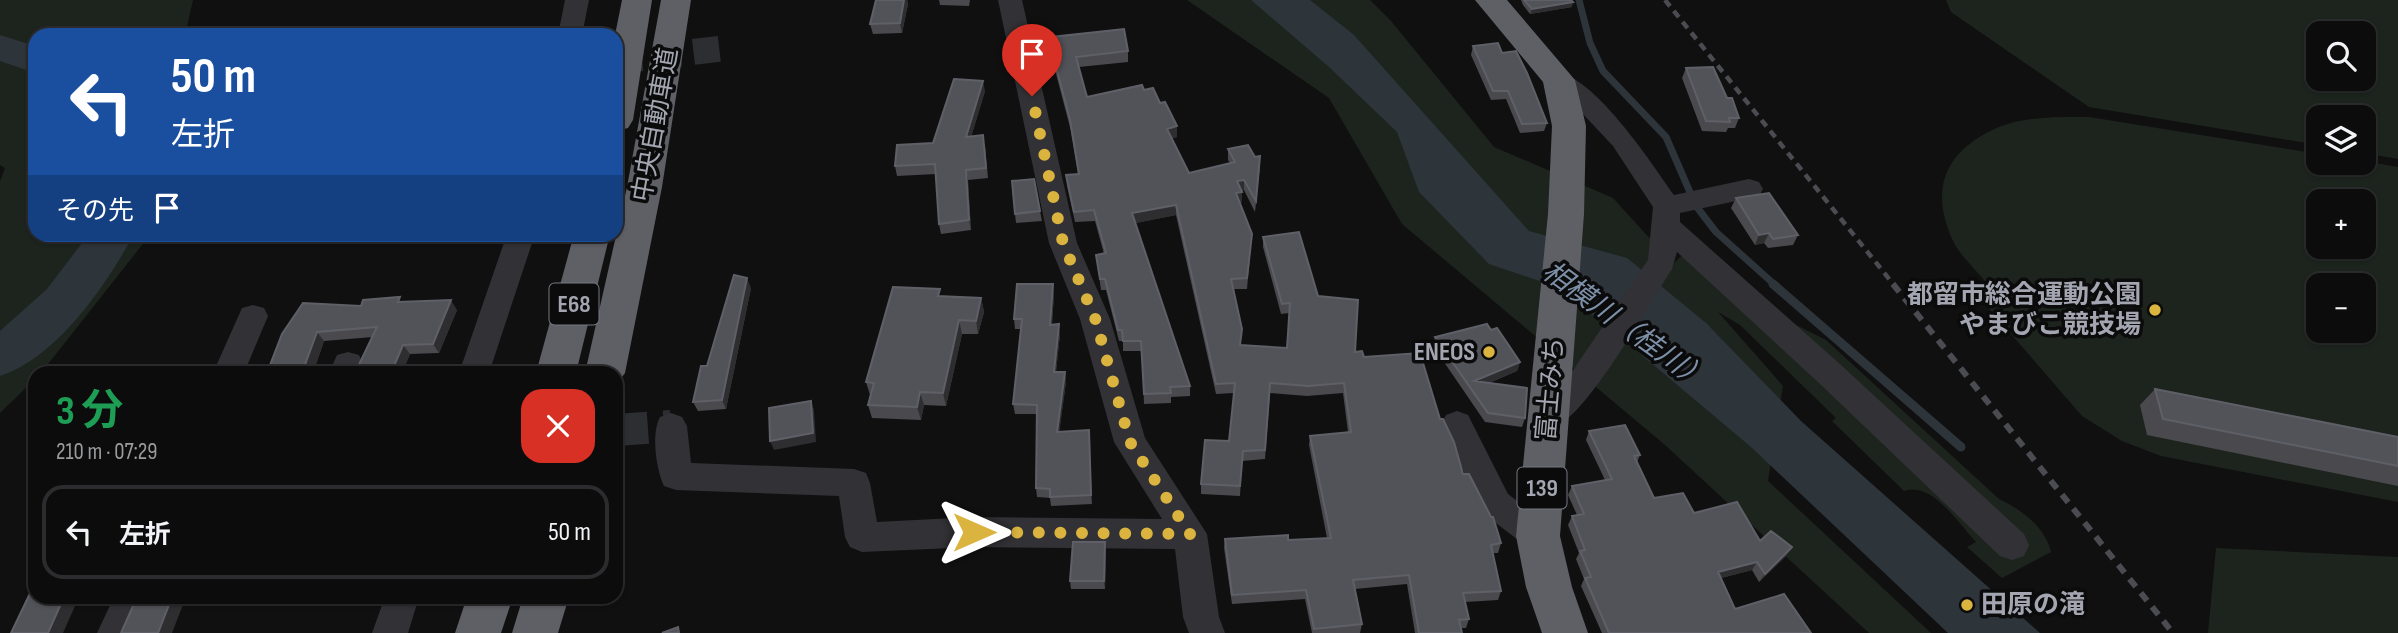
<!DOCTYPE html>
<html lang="ja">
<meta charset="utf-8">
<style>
:root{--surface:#0c0c0d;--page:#151516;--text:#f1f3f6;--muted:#9a9b9d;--line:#2c2c2e}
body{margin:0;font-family:"Sofia Sans Condensed","Noto Sans JP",sans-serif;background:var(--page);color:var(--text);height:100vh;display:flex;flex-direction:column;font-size:26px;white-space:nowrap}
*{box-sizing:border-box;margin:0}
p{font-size:23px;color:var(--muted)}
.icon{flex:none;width:38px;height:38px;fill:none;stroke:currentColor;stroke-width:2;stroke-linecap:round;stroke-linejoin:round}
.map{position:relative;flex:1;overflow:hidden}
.panel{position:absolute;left:28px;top:366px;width:595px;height:238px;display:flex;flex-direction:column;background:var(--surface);border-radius:21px;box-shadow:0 2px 5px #0004,0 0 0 2px var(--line)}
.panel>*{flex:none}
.hud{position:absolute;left:28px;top:28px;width:595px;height:214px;border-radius:21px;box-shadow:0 2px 5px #0004,0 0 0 2px var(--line);background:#1a4fa0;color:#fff;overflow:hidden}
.buttons{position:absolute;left:2306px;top:21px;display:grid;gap:14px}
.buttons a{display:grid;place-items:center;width:70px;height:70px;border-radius:14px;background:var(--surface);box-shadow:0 2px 5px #0004,0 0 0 2px var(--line);font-size:35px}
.pin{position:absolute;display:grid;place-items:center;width:60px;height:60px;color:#fff;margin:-72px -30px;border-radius:50% 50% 50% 0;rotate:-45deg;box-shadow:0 0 7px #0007}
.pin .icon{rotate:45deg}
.me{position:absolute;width:77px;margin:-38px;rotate:90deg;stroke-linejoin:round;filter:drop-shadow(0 0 5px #0008)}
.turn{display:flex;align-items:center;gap:24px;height:147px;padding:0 28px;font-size:32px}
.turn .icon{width:91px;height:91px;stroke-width:2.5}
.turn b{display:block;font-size:49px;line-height:60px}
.then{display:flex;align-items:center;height:66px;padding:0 28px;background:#0003;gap:14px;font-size:26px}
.round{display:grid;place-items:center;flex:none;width:74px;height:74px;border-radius:21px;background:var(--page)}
.overview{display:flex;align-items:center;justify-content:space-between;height:119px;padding:0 28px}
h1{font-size:42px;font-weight:700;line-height:52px;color:#1e9e55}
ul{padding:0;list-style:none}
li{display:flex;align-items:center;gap:21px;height:94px;margin:0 14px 10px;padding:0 14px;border:4px solid var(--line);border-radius:21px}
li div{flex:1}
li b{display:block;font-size:26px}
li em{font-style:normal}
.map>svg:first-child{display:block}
.green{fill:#1d241e;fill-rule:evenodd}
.water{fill:#2d343a}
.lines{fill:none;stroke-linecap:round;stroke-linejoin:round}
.stream-far1{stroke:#2d343a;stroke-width:7}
.stream{stroke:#2d343a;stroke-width:9}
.river{fill:#2d343a;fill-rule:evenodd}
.minor-tunnel-far1{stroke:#2d2e31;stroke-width:26;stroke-dasharray:26 13;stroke-linecap:butt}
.minor-tunnel{stroke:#2d2e31;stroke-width:32;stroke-dasharray:32 16;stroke-linecap:butt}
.minor{fill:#323236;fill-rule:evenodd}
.highway{fill:#5e6066;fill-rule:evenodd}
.rail-far1{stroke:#4b4c51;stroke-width:4.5;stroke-dasharray:8 6;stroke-linecap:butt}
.rail{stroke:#4b4c51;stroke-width:6;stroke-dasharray:10 8;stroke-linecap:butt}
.wall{fill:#49494e}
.shaded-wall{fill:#2e2e31}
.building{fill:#525359;stroke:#5f6067;stroke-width:2}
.route{stroke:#dbb43f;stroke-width:12;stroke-dasharray:0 21.6}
.poi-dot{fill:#dbb43f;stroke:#0b0b0c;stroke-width:2.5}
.labels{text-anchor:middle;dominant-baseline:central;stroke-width:7;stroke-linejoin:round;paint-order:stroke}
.shield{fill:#0b0b0c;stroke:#757880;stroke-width:2}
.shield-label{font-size:24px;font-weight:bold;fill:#a3a6b1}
.street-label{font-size:26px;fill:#a3a6b1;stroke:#0b0b0c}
.poi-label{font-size:26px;font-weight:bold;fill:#a3a6b1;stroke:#0b0b0c;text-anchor:end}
.water-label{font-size:28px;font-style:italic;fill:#7d90a8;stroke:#0b0b0c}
</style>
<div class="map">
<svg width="2398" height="633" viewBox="0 0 2398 633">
<rect width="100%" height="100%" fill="#101011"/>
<path class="green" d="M 0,0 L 193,0 L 185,35 L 35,35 L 35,234 L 150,235 L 41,373 L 35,373 L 35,379 L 0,413 L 0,181 L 5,168 L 0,165 Z
M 1187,0 L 1370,0 L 1391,21 L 1494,147 L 1613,198 L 1673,264 L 1698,240 L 1796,325 L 1826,340 L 1999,499 C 2022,510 2045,527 2051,552 L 2002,578 L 1967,547 L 1976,542 C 1959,524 1932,481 1904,491 L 1832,421 L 1836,418 L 1740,325 L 1718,312 L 1783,386 L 1768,481 L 1931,633 L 1869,633 L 1665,445 L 1402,224 L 1329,98 Z
M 1946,0 L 2398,0 L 2398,159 L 2364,153 L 2364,117 L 2319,117 L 2319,145 L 2089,107 L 1951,12 ZM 2364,33 L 2364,79 L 2319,79 L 2319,33 Z
M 2089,117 L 2319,154 L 2319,163 L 2364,161 L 2398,167 L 2398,502 L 2161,456 L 2122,441 L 2082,416 L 1972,289 L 1984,280 C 1975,269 1961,256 1954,243 C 1928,189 1945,150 1999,127 C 2026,116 2061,117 2089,117 ZM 2319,201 L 2364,201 L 2364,247 L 2319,247 ZM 2319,285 L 2364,285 L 2364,331 L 2319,331 Z
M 2216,548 L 2398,557 L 2398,633 L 2208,633 Z"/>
<path class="water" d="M 1251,0 L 1310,0 L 1354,35 L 1529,231 L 1627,258 L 1706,323 L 1801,421 L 2040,633 L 1948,633 L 1751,447 L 1631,346 L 1557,287 L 1489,264 L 1419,192 L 1397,132 L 1329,67 Z"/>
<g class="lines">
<path class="stream-far1" d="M 1579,0 L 1590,43 L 1603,71 L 1666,137 L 1696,206 L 1716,232 L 1775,285"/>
<path class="stream" d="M 1773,284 L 1961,447"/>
<path class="river" d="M 0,35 L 35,46 L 35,73 L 0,61 Z
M 89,234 L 134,234 C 106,285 58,357 0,376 L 0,331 L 47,289 Z"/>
<path class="minor-tunnel-far1" d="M 616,61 L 727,48"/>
<path class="minor-tunnel" d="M 616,430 L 671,426"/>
<path class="minor" d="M 565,0 L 589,0 L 582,35 L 558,35 Z
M 998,0 L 1022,0 L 1077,243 L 1110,319 L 1145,438 L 1207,534 L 1219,617 L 1225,633 L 1189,633 L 1183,617 L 1175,549 L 974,547 L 862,552 L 850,547 L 845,537 L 839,496 L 676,490 L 664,486 C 656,469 651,434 660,417 L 671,413 L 682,417 L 687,426 L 691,463 L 854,469 L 866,473 L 870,483 L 877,522 L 974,517 L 1162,519 L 1114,442 L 1080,319 L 1049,243 Z
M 1559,72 C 1599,83 1650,161 1674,195 L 1749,179 L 1759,182 L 1763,189 L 1759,196 L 1680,213 L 1680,222 L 1841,365 L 2024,534 L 2029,545 L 2024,556 L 2012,560 L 2000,556 L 1819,383 L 1677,252 L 1672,269 C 1649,304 1591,409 1557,426 C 1550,430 1545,428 1537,425 L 1532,416 L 1537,407 L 1565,382 L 1648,260 L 1653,207 L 1613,146 L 1582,113 L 1550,86 L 1546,80 L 1550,74 Z
M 507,234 L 535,234 L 489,373 L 459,373 Z
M 253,305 L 264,308 L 268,316 L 244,373 L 213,373 L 242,308 Z
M 348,352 L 359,355 L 363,364 L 360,373 L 329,373 L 337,355 Z
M 1457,411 L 1468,415 L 1508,494 L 1550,526 L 1555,536 L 1550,546 L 1538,551 L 1526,546 L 1484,514 L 1441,424 L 1446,415 Z
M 114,597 L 148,597 L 133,633 L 97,633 Z
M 385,597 L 419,597 L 408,633 L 372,633 Z"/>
<path class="highway" d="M 622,0 L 652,0 L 633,120 L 628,128 L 616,131 L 615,35 Z
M 661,0 L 691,0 L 662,187 L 625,373 L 616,385 L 616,373 L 585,373 L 627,187 Z
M 1475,0 L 1507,0 L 1575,80 L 1586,126 L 1584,214 L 1560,536 L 1572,587 L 1588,633 L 1542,633 L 1526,587 L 1516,536 L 1548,214 L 1552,126 L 1543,82 Z
M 574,234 L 610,234 L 576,373 L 536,373 Z
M 467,597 L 513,597 L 501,633 L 455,633 Z
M 523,597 L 569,597 L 558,633 L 512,633 Z"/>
<path class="rail-far1" d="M 1665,0 L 1894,285"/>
<path class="rail" d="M 1893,284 L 2173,633"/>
</g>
<path class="wall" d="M 876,0 L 907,0 L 908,4 L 902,33 L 873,34 L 870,24 Z
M 939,0 L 970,0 L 969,6 L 940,5 Z
M 1521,0 L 1571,0 L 1572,7 L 1530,14 L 1523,5 Z
M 1042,38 L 1128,51 L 1128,62 L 1079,67 L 1087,97 L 1144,90 L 1177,137 L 1172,138 L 1189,173 L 1230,163 L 1228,160 L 1228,149 L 1260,166 L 1255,212 L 1244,190 L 1242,191 L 1242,202 L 1240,203 L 1252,234 L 1247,289 L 1234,289 L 1241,345 L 1287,348 L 1289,313 L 1281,314 L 1263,247 L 1263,237 L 1318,296 L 1355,352 L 1364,357 L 1440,419 L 1463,474 L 1501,543 L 1498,553 L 1493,553 L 1501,591 L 1498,600 L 1465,602 L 1469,619 L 1466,628 L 1461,628 L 1462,633 L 1415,633 L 1407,584 L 1355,589 L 1362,624 L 1360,633 L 1312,633 L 1305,599 L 1232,604 L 1224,548 L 1225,539 L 1288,540 L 1327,538 L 1309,445 L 1310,436 L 1348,432 L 1343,393 L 1307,396 L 1270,393 L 1265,459 L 1242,461 L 1240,496 L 1201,494 L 1201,484 L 1229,441 L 1234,393 L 1216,394 L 1176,215 L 1135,223 L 1190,386 L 1190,396 L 1171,397 L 1171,403 L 1144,404 L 1142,351 L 1123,351 L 1123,341 L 1119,341 L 1106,290 L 1101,290 L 1096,255 L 1104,254 L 1095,221 L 1075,222 L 1067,186 L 1066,175 L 1078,174 L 1071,131 L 1055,70 L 1046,70 Z
M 1473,46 L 1502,53 L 1547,123 L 1544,131 L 1520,133 L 1506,99 L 1491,100 L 1471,55 Z
M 1686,68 L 1727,98 L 1739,118 L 1735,128 L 1728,128 L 1726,132 L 1702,131 L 1682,78 Z
M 985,91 L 971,137 L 985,145 L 988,178 L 968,180 L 971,230 L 941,234 L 939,224 L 936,174 L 897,176 L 895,166 L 933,143 Z
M 1736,198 L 1798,235 L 1793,245 L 1768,248 L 1764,243 L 1755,245 L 1731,208 Z
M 1040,211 L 1042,221 L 1016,223 L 1015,214 Z
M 751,288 L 726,409 L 698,411 L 693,402 L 707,366 Z
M 1054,294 L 1052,325 L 1060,334 L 1056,372 L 1065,372 L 1066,382 L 1059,432 L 1089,430 L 1092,504 L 1051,506 L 1050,498 L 1037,497 L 1036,488 L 1037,414 L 1015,414 L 1013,404 L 1021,329 L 1015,329 L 1014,319 Z
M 941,296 L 981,298 L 984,312 L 978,334 L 962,334 L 946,406 L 924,405 L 921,420 L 872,418 L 868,405 L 870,395 L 866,382 Z
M 404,302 L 457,310 L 439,353 L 410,354 L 402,373 L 355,373 L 373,337 L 324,341 L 313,373 L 267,373 L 282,334 L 361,306 Z
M 1491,330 L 1520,362 L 1517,371 L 1489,383 L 1525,418 L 1522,427 L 1485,422 L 1433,346 L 1435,337 Z
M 2155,389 L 2398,437 L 2398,486 L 2147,435 L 2140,405 Z
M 1589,431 L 1640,455 L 1637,462 L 1654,498 L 1760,541 L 1792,547 L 1786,556 L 1759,582 L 1752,570 L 1721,578 L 1735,609 L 1811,633 L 1602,633 L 1581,586 L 1584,579 L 1576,559 L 1579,553 L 1568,525 L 1572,516 L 1577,515 L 1568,495 L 1572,486 L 1605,480 L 1586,440 Z
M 1105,542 L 1106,551 L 1105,589 L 1071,589 L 1070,581 Z"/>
<path class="shaded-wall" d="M 904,0 L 907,0 L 908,4 L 902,33 L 900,23 Z
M 1573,2 L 1572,7 L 1530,14 L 1532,9 Z
M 983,81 L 985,91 L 968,147 L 966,137 Z
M 1177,126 L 1177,137 L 1167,139 L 1167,129 Z
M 966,170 L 968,180 L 971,230 L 969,220 Z
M 1244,180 L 1244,190 L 1237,192 L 1237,181 Z
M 1242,192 L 1242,202 L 1236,204 L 1236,193 Z
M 1176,205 L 1176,215 L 1132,224 L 1132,213 Z
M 1769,233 L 1764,243 L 1755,245 L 1759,235 Z
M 747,278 L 751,288 L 726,409 L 722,400 Z
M 1053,284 L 1054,294 L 1051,334 L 1050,325 Z
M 981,298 L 984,312 L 978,334 L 976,321 Z
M 451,300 L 457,310 L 439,353 L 433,344 Z
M 959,320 L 962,334 L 946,406 L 943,393 Z
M 1059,324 L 1060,334 L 1055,381 L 1054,372 Z
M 317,332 L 324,341 L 313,373 L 302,373 Z
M 403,345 L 410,354 L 402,373 L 391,373 Z
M 1520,362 L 1517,371 L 1471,390 L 1474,381 Z
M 1065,372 L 1066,382 L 1058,442 L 1057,432 Z
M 920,392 L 924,405 L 921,420 L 917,407 Z
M 811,401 L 814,410 L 816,442 L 774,450 L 770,441 Z
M 1089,430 L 1090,440 L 1092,504 L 1091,495 Z
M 1105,542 L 1106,551 L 1105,589 L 1104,581 Z
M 1792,547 L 1786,556 L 1759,582 L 1765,574 Z
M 1757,562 L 1752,570 L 1713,580 L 1718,572 Z
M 64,597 L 79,597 L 63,633 L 48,633 Z
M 172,597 L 186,597 L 172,633 L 158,633 Z"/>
<path class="building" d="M 876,0 L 904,0 L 900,23 L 870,24 Z
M 1524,0 L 1571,0 L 1573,2 L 1532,9 Z
M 1124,29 L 1128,51 L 1076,57 L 1087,97 L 1142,85 L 1144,90 L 1153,88 L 1160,103 L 1165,102 L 1177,126 L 1167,129 L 1189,173 L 1235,162 L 1228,149 L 1248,145 L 1255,157 L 1260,156 L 1256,201 L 1244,180 L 1237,181 L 1242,192 L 1236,193 L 1252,234 L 1247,278 L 1231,279 L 1242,329 L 1240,345 L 1287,348 L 1290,303 L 1282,304 L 1263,237 L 1299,232 L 1318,296 L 1358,300 L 1355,352 L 1362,351 L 1364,357 L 1420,353 L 1440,419 L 1443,419 L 1454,442 L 1463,474 L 1469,474 L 1491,517 L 1493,517 L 1501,543 L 1491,545 L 1501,591 L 1463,593 L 1469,619 L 1459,620 L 1462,633 L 1419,633 L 1409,575 L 1353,580 L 1362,624 L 1314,629 L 1306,590 L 1232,595 L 1225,539 L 1288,535 L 1288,540 L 1331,538 L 1310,436 L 1351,432 L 1344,383 L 1308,386 L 1270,383 L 1265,450 L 1243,451 L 1240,486 L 1201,484 L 1205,440 L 1229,441 L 1235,383 L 1216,384 L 1176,205 L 1132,213 L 1190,386 L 1170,387 L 1171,393 L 1144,394 L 1141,341 L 1123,341 L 1122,330 L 1118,330 L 1105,279 L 1100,279 L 1096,255 L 1106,253 L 1094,210 L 1074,212 L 1066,175 L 1079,174 L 1070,120 L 1054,59 L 1045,60 L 1042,38 Z
M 1498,43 L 1502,53 L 1516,51 L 1527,73 L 1547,123 L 1522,124 L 1508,91 L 1493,91 L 1473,46 Z
M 1713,67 L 1727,98 L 1732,98 L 1739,118 L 1729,118 L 1730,122 L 1706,121 L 1686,68 Z
M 954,79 L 983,81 L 966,137 L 983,135 L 986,168 L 966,170 L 969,220 L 939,224 L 935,164 L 895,166 L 897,145 L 933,143 Z
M 1034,179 L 1040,211 L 1015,214 L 1012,181 Z
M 1769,193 L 1798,235 L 1773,239 L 1769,233 L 1759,235 L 1736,198 Z
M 734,275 L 747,278 L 722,400 L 693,402 L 701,366 L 707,366 Z
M 1017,284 L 1053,284 L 1050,325 L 1059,324 L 1054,372 L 1065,372 L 1057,432 L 1089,430 L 1091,495 L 1050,497 L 1050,489 L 1036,488 L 1037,405 L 1013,404 L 1022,319 L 1014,319 Z
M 893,287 L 940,289 L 938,296 L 981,298 L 976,321 L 959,320 L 943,393 L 920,392 L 917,407 L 868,405 L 874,383 L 866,382 Z
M 400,297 L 398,302 L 451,300 L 433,344 L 403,345 L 391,373 L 355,373 L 377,327 L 317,332 L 302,373 L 267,373 L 282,334 L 303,303 L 361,306 L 363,300 Z
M 1487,324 L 1491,330 L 1497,328 L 1520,362 L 1474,381 L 1527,388 L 1525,418 L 1488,413 L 1435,337 Z
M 2155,389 L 2398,437 L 2398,466 L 2163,419 Z
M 811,401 L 813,433 L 770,441 L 769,408 Z
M 1625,425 L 1640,455 L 1634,456 L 1654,498 L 1683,493 L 1694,513 L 1737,502 L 1760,541 L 1771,531 L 1792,547 L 1765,574 L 1757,562 L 1718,572 L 1735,609 L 1784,594 L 1811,633 L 1609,633 L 1585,578 L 1591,577 L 1580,551 L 1585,550 L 1572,516 L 1584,514 L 1572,486 L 1612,479 L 1589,431 Z
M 1073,542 L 1105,542 L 1104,581 L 1070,581 Z
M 35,583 L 35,597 L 64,597 L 48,633 L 11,633 Z
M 137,597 L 172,597 L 158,633 L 121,633 Z
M 678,627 L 679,633 L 662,633 Z"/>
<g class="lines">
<path class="route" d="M 974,532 L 1190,534 L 1130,442 L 1095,318 L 1063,243 L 1032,96"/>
</g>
<g class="poi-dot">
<circle cx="2155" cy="310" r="7"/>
<circle cx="1489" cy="352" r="7"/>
<circle cx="1967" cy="605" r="7"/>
</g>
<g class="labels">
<g class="shield">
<rect x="549.5" y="283.5" width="49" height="41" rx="5"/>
<rect x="1517.5" y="467.5" width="49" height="41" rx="5"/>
</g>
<g class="shield-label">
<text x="574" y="304">E68</text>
<text x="1542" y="488">139</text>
</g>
<g class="street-label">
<text transform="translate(656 125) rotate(-80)">中央自動車道</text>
<text transform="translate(1551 389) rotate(-85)">富士みち</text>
</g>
<g class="poi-label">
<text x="2141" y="295">都留市総合運動公園<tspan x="2141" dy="30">やまびこ競技場</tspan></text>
<text x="1475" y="352">ENEOS</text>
<text x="1981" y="605" text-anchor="start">田原の滝</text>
</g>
<g class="water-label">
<text transform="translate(1625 326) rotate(36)">相模川（桂川）</text>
</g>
</g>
</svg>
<div class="buttons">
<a><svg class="icon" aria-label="search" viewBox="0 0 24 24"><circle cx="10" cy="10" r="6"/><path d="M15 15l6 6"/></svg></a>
<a><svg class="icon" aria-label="layers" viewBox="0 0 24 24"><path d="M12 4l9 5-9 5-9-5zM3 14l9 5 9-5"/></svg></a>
<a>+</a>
<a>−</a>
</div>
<div class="pin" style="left:1032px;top:96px;background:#d93025"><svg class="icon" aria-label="arrive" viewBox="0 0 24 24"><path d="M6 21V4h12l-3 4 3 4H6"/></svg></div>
<svg class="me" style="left:974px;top:532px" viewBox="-20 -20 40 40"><path d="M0-17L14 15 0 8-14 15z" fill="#dbb43f" stroke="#fff" stroke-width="4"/></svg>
<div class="hud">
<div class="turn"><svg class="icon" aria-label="left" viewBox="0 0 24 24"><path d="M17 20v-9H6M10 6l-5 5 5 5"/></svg><div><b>50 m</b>左折</div></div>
<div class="then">その先<svg class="icon" aria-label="arrive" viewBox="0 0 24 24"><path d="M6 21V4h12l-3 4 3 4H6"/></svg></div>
</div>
<section class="panel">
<div class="overview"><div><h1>3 分</h1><p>210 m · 07:29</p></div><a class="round" style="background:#d93025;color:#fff"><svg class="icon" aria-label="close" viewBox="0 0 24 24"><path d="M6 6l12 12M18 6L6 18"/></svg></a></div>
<ul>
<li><svg class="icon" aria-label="left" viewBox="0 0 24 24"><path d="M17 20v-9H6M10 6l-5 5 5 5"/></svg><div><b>左折</b></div><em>50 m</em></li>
</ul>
</section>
</div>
